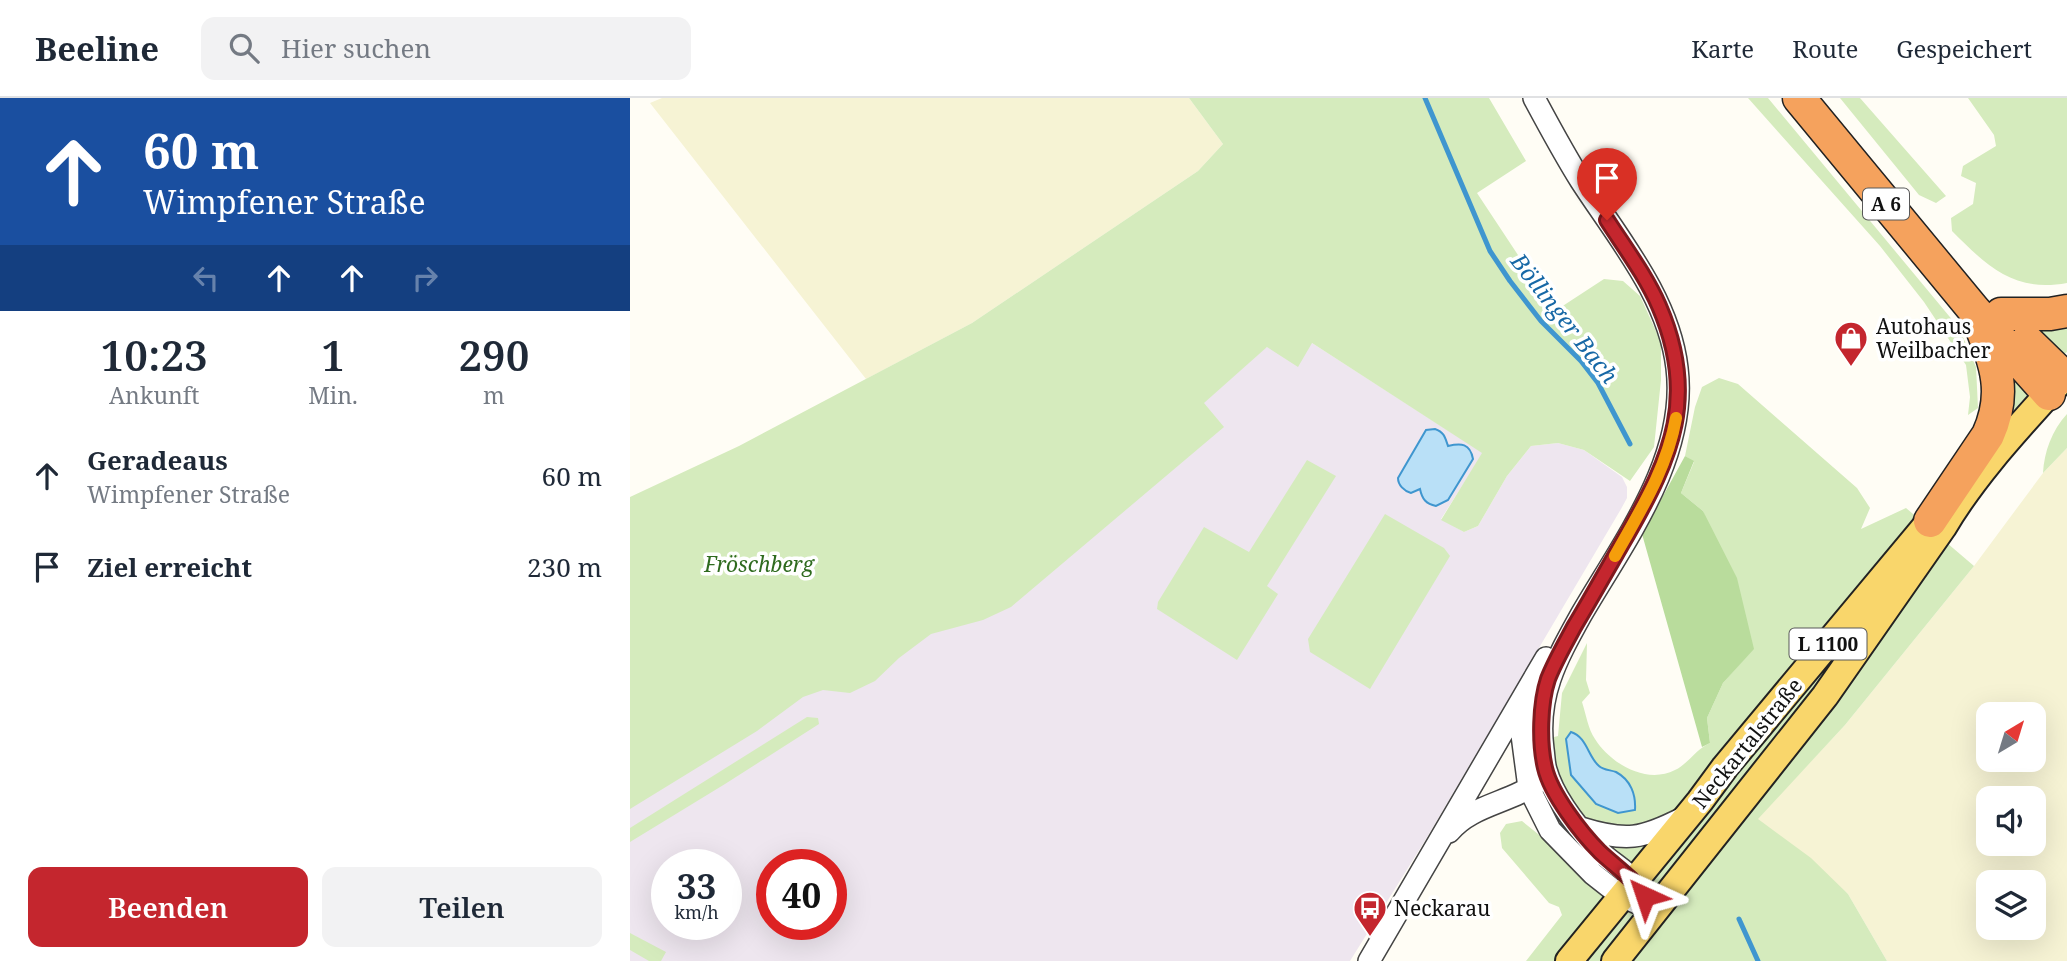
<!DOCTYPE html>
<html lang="de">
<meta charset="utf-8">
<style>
:root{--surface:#fff;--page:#f2f2f3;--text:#1f2937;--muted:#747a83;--line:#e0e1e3;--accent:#c4262e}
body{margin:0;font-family:"Noto Serif",serif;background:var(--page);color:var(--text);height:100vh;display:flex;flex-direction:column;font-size:26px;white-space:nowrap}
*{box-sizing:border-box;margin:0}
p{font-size:23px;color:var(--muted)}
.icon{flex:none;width:38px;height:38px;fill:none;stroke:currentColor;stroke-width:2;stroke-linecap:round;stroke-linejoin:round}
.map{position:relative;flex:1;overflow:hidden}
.drawer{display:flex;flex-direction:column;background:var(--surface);width:630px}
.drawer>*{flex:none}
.hud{background:#1a4fa0;color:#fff;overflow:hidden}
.needle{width:46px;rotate:38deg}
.controls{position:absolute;left:1346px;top:604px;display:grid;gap:14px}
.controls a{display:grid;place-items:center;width:70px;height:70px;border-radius:14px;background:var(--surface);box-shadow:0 7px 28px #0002;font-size:35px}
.speed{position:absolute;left:21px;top:751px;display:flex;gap:14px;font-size:35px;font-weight:700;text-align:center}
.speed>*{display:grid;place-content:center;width:91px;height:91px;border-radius:50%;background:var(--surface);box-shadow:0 7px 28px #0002;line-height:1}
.speed small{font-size:18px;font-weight:400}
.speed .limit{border:10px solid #d22;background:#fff;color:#111}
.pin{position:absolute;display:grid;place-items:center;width:60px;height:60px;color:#fff;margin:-72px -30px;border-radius:50% 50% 50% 0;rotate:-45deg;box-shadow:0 0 7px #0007}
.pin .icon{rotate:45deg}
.me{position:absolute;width:77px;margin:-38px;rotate:318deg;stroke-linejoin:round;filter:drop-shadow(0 0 5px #0008)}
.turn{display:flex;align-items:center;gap:24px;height:147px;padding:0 28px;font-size:32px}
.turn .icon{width:91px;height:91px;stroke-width:2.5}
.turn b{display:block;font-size:49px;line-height:60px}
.lanes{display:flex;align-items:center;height:66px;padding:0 28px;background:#0003;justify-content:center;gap:35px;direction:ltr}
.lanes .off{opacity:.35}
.eta{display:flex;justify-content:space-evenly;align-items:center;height:119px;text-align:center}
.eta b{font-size:42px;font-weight:600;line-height:49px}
.primary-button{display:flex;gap:14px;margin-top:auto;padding:14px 28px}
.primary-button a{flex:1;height:80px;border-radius:14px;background:var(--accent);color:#fff;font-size:28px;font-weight:600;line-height:80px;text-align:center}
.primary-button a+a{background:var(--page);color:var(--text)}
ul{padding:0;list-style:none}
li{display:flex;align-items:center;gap:21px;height:91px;padding:0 28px}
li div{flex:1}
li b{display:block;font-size:26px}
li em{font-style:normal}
header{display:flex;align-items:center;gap:42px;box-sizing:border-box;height:98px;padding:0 35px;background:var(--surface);border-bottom:2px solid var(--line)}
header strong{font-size:33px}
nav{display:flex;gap:38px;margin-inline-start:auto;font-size:24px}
.search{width:490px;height:63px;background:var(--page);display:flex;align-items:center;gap:18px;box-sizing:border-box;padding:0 24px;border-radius:14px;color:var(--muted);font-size:26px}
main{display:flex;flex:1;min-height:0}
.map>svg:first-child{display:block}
.industrial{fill:#eee6ef;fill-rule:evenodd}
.farmland{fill:#f6f3d4;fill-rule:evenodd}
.green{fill:#d5ebbd}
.forest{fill:#b9dc9c}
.water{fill:#b9e0f7;stroke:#3f96cf;stroke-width:2}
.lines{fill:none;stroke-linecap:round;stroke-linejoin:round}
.stream{stroke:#3f96cf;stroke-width:5}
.minor-casing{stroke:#444;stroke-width:24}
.major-casing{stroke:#222;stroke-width:30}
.highway-casing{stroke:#222;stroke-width:35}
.minor{stroke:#fff;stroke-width:21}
.major{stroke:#f9d66b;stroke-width:26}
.highway{stroke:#f5a25d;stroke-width:32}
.route-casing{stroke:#7f191e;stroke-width:18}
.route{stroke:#c4262e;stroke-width:12}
.slow{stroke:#f59e0b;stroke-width:12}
.labels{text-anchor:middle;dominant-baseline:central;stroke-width:7;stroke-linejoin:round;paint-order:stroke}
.shield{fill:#fff;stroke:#585858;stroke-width:2}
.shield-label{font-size:19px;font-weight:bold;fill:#111}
.poi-label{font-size:21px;fill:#111;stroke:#fff;text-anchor:start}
.park-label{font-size:21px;font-style:italic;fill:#2f6b1f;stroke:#fff}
.street-label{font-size:21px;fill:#111;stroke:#fff}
.water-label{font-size:23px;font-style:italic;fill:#1768a6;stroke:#fff}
</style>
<header>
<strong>Beeline</strong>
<div class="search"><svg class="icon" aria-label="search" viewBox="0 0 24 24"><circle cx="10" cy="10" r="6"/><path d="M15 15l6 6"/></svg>Hier suchen</div>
<nav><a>Karte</a><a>Route</a><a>Gespeichert</a></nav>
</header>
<main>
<section class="drawer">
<div class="hud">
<div class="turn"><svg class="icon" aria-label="ahead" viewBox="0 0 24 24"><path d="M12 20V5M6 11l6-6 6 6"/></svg><div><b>60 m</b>Wimpfener Straße</div></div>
<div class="lanes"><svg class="icon off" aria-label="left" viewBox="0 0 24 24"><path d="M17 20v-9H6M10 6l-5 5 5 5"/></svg><svg class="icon" aria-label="ahead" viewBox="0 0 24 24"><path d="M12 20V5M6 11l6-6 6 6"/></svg><svg class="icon" aria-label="ahead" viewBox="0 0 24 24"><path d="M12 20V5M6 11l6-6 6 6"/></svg><svg class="icon off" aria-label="right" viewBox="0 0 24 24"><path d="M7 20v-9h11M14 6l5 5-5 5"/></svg></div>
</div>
<div class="eta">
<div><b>10:23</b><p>Ankunft</p></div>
<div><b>1</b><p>Min.</p></div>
<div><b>290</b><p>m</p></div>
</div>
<ul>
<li><svg class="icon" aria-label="ahead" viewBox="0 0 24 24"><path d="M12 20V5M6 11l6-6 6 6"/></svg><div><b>Geradeaus</b><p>Wimpfener Straße</p></div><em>60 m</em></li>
<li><svg class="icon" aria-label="arrive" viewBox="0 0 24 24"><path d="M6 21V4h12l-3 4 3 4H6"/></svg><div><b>Ziel erreicht</b></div><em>230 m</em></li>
</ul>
<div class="primary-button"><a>Beenden</a><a>Teilen</a></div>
</section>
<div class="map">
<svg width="1437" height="863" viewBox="0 0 1437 863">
<rect width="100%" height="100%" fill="#fffdf5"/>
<path class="industrial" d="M 682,245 L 853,355 L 811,421 L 834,434 L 848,428 L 877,378 L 901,348 L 928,345 L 954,352 L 992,379 L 997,389 L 997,400 L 991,411 L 796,741 L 720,863 L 0,863 L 0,690 L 637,249 ZM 37,766 L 96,766 L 96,826 L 37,826 ZM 142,766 L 201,766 L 201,826 L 142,826 Z"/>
<path class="farmland" d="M 32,0 L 559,0 L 593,46 L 568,73 L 342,225 L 236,281 L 20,5 Z
M 1437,350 L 1437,863 L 1257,863 L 1218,796 L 1127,721 L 1215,627 L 1344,468 L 1413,375 ZM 1358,616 L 1404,616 L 1404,662 L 1358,662 ZM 1358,700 L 1404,700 L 1404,746 L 1358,746 ZM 1358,784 L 1404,784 L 1404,830 L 1358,830 Z"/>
<path class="green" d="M 559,0 L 859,0 L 896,63 L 847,95 L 925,213 L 974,181 L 993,183 L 1010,198 L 1031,244 L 1031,282 L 1024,349 L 1000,383 L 954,352 L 928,345 L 901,348 L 877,378 L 848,428 L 834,434 L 811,422 L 852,355 L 682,245 L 668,269 L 637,249 L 574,305 L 594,329 L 381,509 L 353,522 L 301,536 L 269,560 L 245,583 L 220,595 L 193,592 L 173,599 L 127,633 L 0,711 L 0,399 L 109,348 L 342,225 L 568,73 L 593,46 Z
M 1118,0 L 1138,0 L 1329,230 L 1346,269 L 1348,310 L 1338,317 L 1340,299 L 1336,267 L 1294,204 L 1250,148 Z
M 1210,0 L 1230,0 L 1316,98 L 1306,105 L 1289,97 Z
M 1338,0 L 1437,0 L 1437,185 C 1384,195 1357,168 1322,133 L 1321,120 L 1343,106 L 1346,85 L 1331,78 L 1333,68 L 1366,48 L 1364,37 Z
M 1437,224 L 1437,254 L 1431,259 L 1400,231 Z
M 1372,253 L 1404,290 L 1383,313 L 1382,312 Z
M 1089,280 L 1108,286 L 1227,390 L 1240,410 L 1231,431 L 1276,410 L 1344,468 L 1215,627 L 1128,721 L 1181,760 L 1218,796 L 1257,863 L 896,863 L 932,817 L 929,809 L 919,805 L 872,750 L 870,735 L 876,726 L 892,723 L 908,736 L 958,786 L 982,755 L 936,695 L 925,666 L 920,640 L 928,638 L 932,595 L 957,545 L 956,582 L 960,595 L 952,604 C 956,616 958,631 965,641 C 980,665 1016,687 1045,672 C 1058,666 1066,651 1080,645 L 1077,620 L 1093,585 L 1123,551 L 1073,413 L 1051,395 L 1064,364 L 1055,358 L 1065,309 L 1072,289 Z
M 1437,316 L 1437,350 L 1413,375 C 1414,354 1422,332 1437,316 Z
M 677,362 L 706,378 L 637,488 L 648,496 L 607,562 L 527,511 L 528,504 L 574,429 L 619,454 Z
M 755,416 L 814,450 L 820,458 L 740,591 L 680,554 L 678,541 Z
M 177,619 L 188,620 L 189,626 L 95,686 L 0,744 L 0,730 Z
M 0,835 L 36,854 L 31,863 L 19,863 L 0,852 Z"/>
<path class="forest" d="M 1055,358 L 1064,363 L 1051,395 L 1073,413 L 1107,480 L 1124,551 L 1093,585 L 1077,620 L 1080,645 L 1072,649 L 1012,436 Z"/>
<path class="water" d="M 805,331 C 814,334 815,339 818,348 C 831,345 840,345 843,361 L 818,402 L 806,408 C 796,406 792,401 790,391 L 781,395 C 774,393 768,387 768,380 L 796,332 Z
M 941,634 C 957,639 958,659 969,668 C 973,672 981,672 986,674 C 1001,682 1006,697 1005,712 L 988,715 L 966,706 L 941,677 L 936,641 Z"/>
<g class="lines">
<path class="stream" d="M 795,0 L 860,153 L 880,183 L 911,223 L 951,263 L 968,285 L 1000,346
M 1109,821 L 1128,863"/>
<defs>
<path id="minor" d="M 904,0 C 919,28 934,56 951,83 C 988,140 1039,200 1047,270 C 1058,359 994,443 951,517 C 926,562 906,598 913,651 C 914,658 914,666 916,672 C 924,701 948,730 968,752 C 979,763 994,771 1004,782 C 1012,791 1019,803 1026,813
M 896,601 L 892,637 L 899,690 L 920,732 L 963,776 L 991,798 L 1007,805
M 951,730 C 996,744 1012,741 1053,720
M 819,734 C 842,706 882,705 909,683
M 739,863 L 916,560"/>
<path id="major" d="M 939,863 L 1070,703 L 1095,669 L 1295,429
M 985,863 L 1195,598 L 1313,429 C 1345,375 1389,329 1431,282"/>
<path id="highway" d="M 1169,0 L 1344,212 L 1419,296
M 1371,216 L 1420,216 L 1437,213
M 1397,243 L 1434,279
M 1300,423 L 1358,337 C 1377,295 1366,267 1350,226"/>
</defs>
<use href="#minor" class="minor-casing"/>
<use href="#major" class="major-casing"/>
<use href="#highway" class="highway-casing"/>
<use href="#minor" class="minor"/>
<use href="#major" class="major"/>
<use href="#highway" class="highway"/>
</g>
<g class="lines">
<defs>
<path id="route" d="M 977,122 C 995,150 1016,178 1029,208 C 1068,298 1042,358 997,437 C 979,468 962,499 944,529 C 935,546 925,563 918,581 C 910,605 909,645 915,670 C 921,696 951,735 970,754 C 986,769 1003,780 1015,798"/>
</defs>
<use href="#route" class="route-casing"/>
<use href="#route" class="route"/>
<path class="slow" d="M 985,458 C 1010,413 1037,371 1046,320"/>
</g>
<defs>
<symbol id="shop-pin" viewBox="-11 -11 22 30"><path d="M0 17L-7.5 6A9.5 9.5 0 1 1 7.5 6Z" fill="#c4262e" stroke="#fff"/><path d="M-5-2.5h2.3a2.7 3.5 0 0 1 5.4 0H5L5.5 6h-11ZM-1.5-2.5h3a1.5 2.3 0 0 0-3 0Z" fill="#fff"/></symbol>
<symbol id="bus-pin" viewBox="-11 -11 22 30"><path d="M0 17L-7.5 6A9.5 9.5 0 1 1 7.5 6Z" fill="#c4262e" stroke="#fff"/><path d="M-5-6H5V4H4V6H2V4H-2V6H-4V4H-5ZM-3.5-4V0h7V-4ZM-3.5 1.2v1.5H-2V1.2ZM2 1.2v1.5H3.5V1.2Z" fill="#fff"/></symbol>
</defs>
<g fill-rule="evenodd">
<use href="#shop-pin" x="1202" y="221" width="38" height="52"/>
<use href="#bus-pin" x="721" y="791" width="38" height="52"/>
</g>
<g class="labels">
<g class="shield">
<rect x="1233" y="90.5" width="46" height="31" rx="5"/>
<rect x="1159.5" y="530.5" width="77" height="31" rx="5"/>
</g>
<g class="shield-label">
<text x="1256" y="106">A 6</text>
<text x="1198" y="546">L 1100</text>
</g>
<g class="poi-label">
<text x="1246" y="228">Autohaus<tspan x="1246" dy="24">Weilbacher</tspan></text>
<text x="764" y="810">Neckarau</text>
</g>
<g class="park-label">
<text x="129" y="466">Fröschberg</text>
</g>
<g class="street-label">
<text transform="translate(1117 645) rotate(-51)">Neckartalstraße</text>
</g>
<g class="water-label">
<text transform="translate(935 220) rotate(52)">Böllinger Bach</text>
</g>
</g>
</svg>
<div class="controls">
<a><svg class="needle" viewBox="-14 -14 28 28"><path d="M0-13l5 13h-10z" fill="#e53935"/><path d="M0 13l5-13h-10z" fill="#747a83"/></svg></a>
<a><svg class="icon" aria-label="sound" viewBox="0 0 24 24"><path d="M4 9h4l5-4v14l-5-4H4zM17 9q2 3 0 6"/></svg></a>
<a><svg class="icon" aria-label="layers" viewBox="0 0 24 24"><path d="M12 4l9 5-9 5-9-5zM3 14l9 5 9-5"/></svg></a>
</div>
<div class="speed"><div>33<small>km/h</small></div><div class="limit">40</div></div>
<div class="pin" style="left:977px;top:122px;background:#d93025"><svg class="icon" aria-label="arrive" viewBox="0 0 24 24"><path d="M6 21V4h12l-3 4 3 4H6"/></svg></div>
<svg class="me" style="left:1015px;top:798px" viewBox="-20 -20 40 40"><path d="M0-17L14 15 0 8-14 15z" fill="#c4262e" stroke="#fff" stroke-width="4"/></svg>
</div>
</main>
